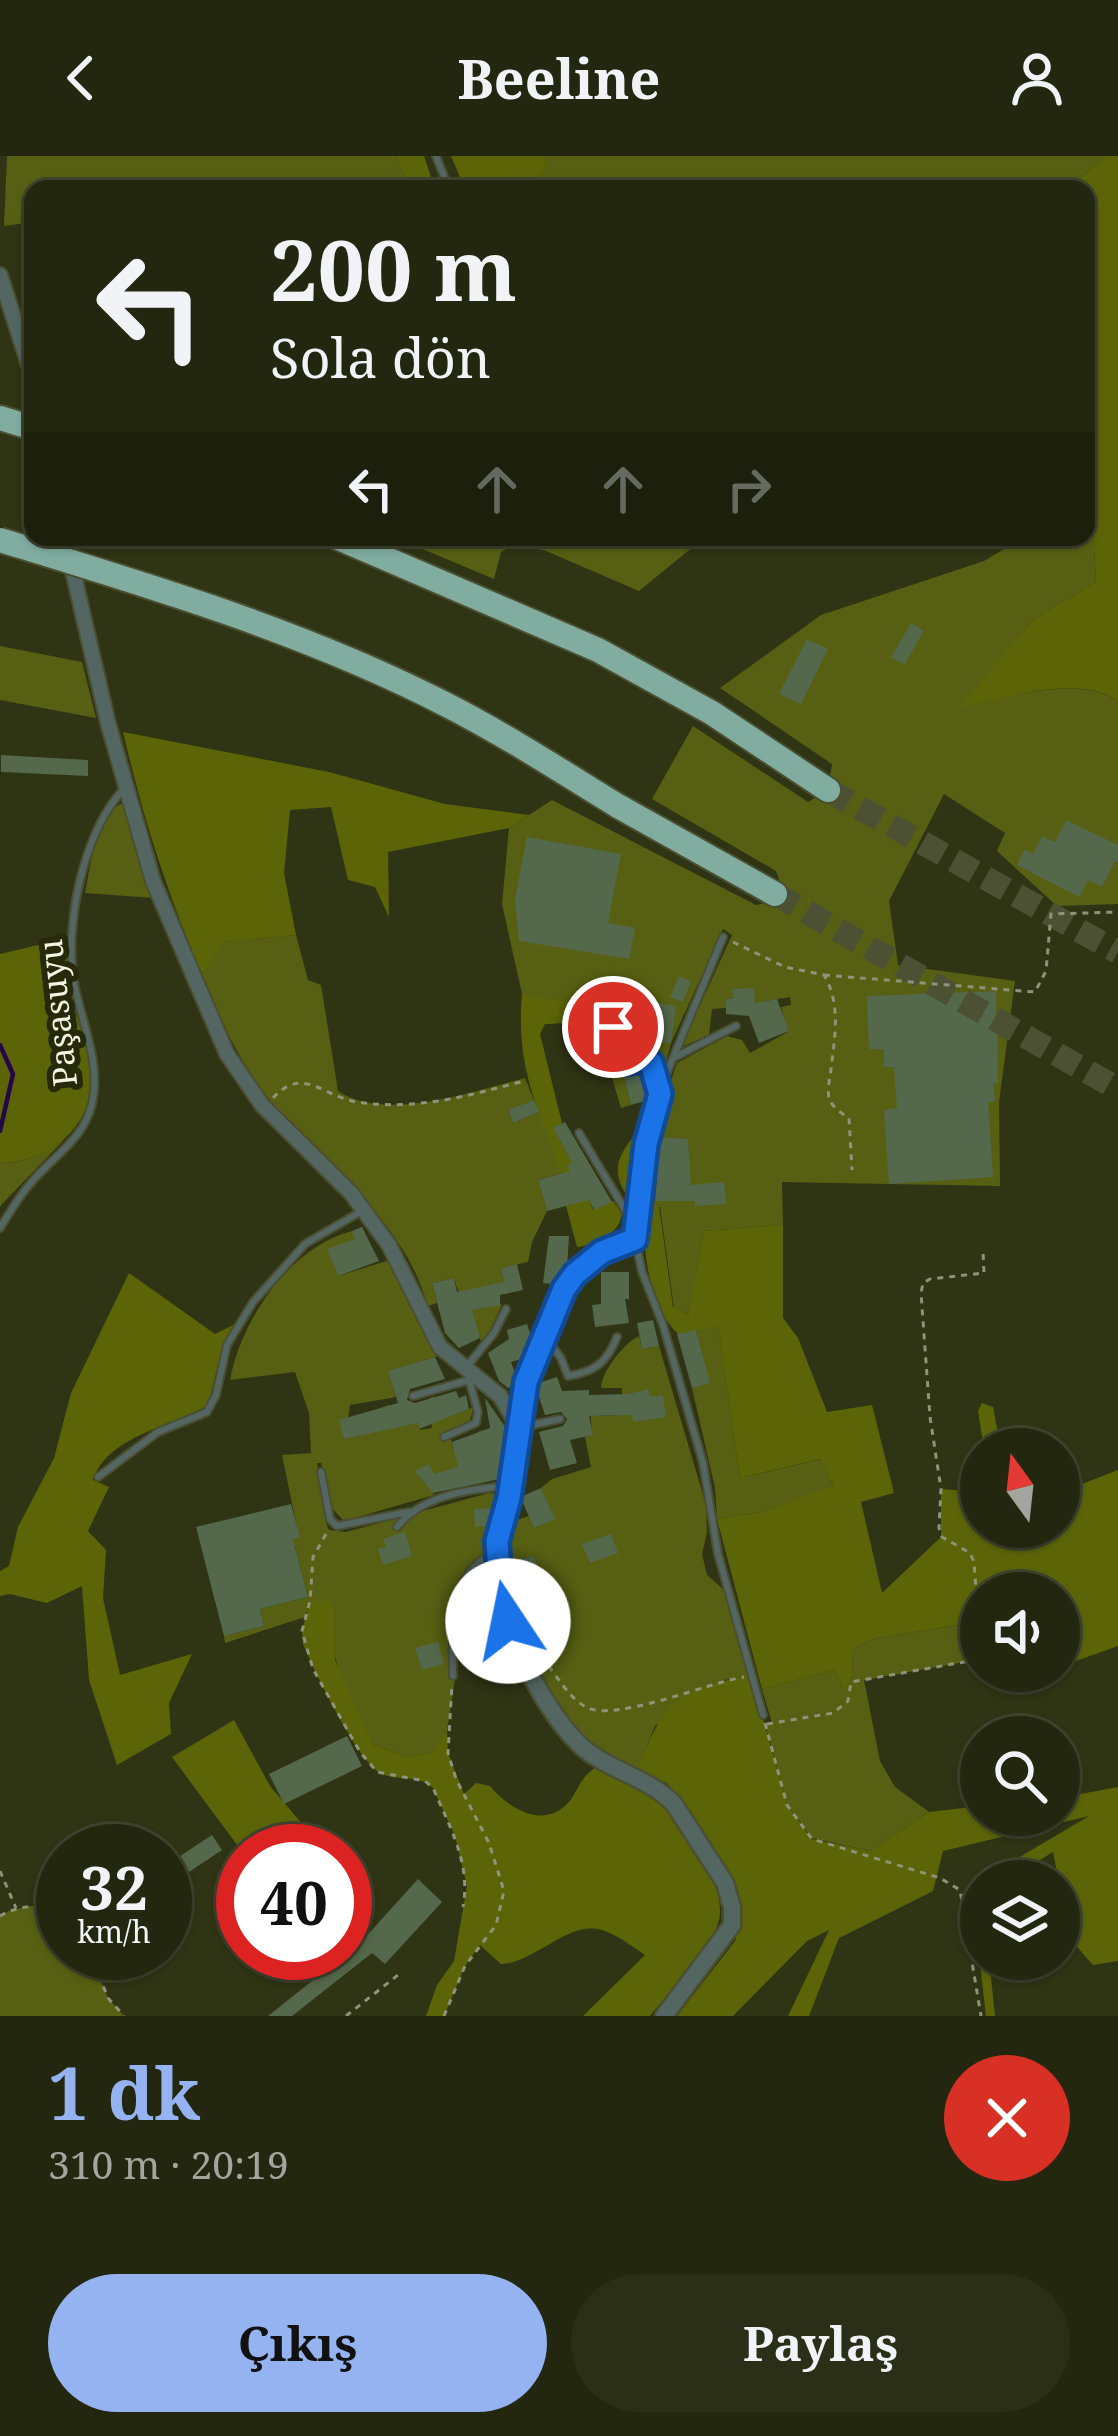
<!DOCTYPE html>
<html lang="tr">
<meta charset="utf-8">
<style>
:root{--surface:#23270f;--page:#2b2f18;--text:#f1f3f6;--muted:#a3a59e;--line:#40442f;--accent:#95b2f1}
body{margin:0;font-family:"Noto Serif",serif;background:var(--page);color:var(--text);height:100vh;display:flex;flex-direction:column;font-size:45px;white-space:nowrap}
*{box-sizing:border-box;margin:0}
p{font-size:39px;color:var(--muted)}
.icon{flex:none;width:66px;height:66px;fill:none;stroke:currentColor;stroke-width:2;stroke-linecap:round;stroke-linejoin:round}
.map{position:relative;height:1860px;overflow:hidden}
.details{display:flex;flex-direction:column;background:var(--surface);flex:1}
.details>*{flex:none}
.guide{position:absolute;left:24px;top:24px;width:1071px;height:366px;border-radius:24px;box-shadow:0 3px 9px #0004,0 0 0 3px var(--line);background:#23270f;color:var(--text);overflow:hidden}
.needle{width:78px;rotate:345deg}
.buttons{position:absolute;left:960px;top:1272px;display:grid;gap:24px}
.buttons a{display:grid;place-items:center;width:120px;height:120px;border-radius:50%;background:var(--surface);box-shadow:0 3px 9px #0004,0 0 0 3px var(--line);font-size:60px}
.speed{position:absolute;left:36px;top:1668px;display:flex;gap:24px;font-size:60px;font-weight:700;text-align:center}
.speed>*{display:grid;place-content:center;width:156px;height:156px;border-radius:50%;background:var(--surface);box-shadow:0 3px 9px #0004,0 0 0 3px var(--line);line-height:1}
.speed small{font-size:30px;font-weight:400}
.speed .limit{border:18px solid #d22;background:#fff;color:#111}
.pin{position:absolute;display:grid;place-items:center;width:102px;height:102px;color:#fff;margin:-51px;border:6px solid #fff;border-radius:50%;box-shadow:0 3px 12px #0007}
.me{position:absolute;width:132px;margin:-66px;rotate:349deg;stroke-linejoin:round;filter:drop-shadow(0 0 9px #0008)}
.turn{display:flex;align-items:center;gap:42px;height:252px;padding:0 48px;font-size:54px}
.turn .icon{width:156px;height:156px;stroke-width:2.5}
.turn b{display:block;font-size:84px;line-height:102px}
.lanes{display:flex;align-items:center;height:114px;padding:0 48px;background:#0003;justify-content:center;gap:60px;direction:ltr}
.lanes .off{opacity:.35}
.round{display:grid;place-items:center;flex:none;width:126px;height:126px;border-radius:63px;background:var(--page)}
.overview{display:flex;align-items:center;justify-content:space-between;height:204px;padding:0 48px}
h1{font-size:72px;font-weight:700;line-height:90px;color:var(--accent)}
.button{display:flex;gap:24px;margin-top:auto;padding:24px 48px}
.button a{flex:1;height:138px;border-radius:72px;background:var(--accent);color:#111;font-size:48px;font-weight:700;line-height:138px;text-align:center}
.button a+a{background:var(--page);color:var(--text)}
header{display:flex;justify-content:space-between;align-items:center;height:156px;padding:0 48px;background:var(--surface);font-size:54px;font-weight:700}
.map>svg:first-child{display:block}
.green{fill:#576012}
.forest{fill:#5b6508}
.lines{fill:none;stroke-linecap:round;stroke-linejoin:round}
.stream{stroke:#230746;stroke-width:4.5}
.building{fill:#54684b}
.motorway-tunnel{stroke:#4c5133;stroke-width:24;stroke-dasharray:24 12;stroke-linecap:butt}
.service-casing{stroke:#4a4f31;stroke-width:10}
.minor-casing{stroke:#4a4f31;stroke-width:18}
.tertiary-casing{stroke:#4a4f31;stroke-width:21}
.motorway-casing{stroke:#4a4f31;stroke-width:28}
.path{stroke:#8f937a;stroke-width:3;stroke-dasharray:6 6;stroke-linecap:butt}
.service{stroke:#546661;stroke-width:6}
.minor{stroke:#546661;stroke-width:14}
.tertiary{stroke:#546661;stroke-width:16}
.motorway{stroke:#81ada1;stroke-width:24}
.motorway-bridge-casing{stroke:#4a4f31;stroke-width:28;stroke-linecap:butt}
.motorway-bridge{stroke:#81ada1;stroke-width:24}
.route-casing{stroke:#114b97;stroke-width:30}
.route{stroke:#1a73e8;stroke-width:21}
.labels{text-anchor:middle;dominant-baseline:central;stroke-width:12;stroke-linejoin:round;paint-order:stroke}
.street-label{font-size:33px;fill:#f1f5e2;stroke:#262a0a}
</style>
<header><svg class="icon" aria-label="back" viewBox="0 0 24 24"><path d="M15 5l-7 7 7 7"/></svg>Beeline<svg class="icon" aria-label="person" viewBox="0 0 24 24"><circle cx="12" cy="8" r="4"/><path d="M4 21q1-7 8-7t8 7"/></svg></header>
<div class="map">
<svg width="1118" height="1860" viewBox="0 0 1118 1860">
<rect width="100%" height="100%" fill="#2f3414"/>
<path class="green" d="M 7,0 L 396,0 L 410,33 L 33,33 L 33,66 L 4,70 Z
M 545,0 L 1106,0 L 1067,33 L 533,33 L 546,11 Z
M 1091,341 L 1096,426 L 1033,464 L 961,551 C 1001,542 1085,517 1118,546 L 1118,748 L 1057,750 L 997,695 L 1005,677 L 944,638 L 889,745 L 898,809 L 1015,825 L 999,946 L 1000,1030 L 782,1026 L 783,1069 L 704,1075 L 690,1159 L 674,1152 L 660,1051 L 644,1051 L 655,1045 L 691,1044 L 688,984 L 660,981 L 666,939 L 677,907 L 727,880 L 742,884 L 750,897 L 788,876 L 781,851 L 791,849 L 790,841 L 761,846 L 762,855 L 733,833 L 733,842 L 726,843 L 726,852 L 712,853 L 709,879 L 681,891 L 732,779 L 723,773 L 671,887 L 656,941 L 648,911 L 623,918 L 631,949 L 621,952 L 595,865 L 529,869 L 502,748 L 509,672 L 552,644 L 756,749 L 769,746 L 780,726 L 776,715 L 652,643 L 693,570 L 808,646 L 828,634 L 832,608 L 720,532 L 821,459 L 984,405 L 1025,381 L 1086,381 L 1086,345 Z
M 394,381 L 705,381 L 639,435 L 546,395 L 516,387 L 501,396 L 494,423 Z
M 0,490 L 82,506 L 96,562 L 0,544 Z
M 123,647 L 154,742 L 85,737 C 91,710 95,657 123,647 Z
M 296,779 L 308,824 L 321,829 L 338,935 C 385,967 474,935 525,922 L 534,944 L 508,955 L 513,967 L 539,956 L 562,1017 L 538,1024 L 547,1055 L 532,1086 L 528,1106 L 501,1112 L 507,1138 L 473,1133 L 477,1153 L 502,1148 L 489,1177 L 481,1185 C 474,1161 460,1146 454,1122 L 432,1127 L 437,1147 L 428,1150 C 400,1056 329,1019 272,947 C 240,907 221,866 202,818 L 223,786 Z
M 65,983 L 2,1048 L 0,1051 L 0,1007 C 27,1007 43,998 65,983 Z
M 352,1075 L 358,1085 L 328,1093 L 338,1120 L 390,1104 L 438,1200 L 389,1215 L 396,1241 L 350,1249 L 348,1262 L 340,1265 L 344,1283 L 374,1276 L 370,1256 L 389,1249 L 393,1271 L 418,1267 L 420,1274 L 432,1272 L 428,1243 L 435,1240 L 444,1263 L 474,1251 L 469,1267 L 440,1280 L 442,1285 L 451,1283 L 457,1304 L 484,1297 L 479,1275 L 490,1273 L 498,1298 L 470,1304 L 429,1327 L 434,1339 L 344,1365 L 331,1351 L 321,1307 L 317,1307 L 327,1370 L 329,1374 L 346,1376 L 489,1337 L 505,1339 C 489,1387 478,1449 511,1493 L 458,1504 L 447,1575 L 436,1596 L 407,1601 L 372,1588 C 359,1562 344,1533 336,1504 C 330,1485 338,1462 329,1445 L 310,1445 L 305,1461 L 225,1487 L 224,1480 L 264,1470 L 260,1453 L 308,1441 L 295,1390 L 207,1411 L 205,1405 L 299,1381 L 282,1299 L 311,1297 L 309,1257 L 295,1216 L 230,1224 C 241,1164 290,1091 352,1075 Z
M 718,1169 L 740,1322 L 822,1303 L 833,1331 L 762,1356 L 717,1363 L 715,1332 L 692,1232 L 709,1226 L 696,1174 Z
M 639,1180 L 642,1193 L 659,1190 L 706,1349 L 707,1376 L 702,1398 L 707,1419 L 723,1433 L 751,1520 L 724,1524 L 655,1570 L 637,1614 C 616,1602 593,1590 575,1572 C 544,1541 517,1471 510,1428 L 538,1422 L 534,1400 L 505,1406 L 510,1366 L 529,1360 L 534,1372 L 554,1363 L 541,1332 L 552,1323 L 591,1311 L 585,1281 L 592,1279 L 589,1239 L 598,1239 L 598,1260 L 622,1259 L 622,1232 L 601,1232 C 602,1215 623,1188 639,1180 Z
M 978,1466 L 981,1503 L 864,1524 L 880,1605 L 895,1631 L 929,1656 L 870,1695 L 812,1682 L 787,1649 L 765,1568 L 772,1567 L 762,1533 L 834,1514 L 844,1532 L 852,1520 L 853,1492 L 876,1482 Z
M 37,1749 L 63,1756 L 63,1797 L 90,1797 L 108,1842 L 124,1860 L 0,1860 L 0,1760 L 11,1754 Z"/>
<path class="forest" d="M 396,0 L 424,0 L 435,33 L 410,33 Z
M 451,0 L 545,0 L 546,11 L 533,33 L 465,33 Z
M 1106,0 L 1118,0 L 1118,546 C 1084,516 999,543 959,552 L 1033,464 L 1096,426 L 1091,342 L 1086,336 L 1086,33 L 1067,33 Z
M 123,576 L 329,616 L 445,648 L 529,659 L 509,672 L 388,696 L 389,761 L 375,731 L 348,724 L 331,651 L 290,654 L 284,717 L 296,779 L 224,786 L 202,818 C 167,738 143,661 123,576 Z
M 68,782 C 68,809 70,832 76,857 C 81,875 89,893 91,912 C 98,966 52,1007 0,1007 L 0,798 Z
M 522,838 L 587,849 L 602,887 L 589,889 C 566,870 583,865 545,868 L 540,878 L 562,967 L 554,973 L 568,1000 L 580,994 L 584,1032 L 593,1054 L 613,1045 L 622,1058 C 620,1077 595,1090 577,1091 L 566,1050 L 571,1048 C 548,969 514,924 522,838 Z
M 640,979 L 636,1033 L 634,1038 L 627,1040 C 612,1016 616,1003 633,981 Z
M 659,1050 L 673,1151 L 689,1159 L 704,1075 L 783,1069 L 783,1162 L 798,1182 L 827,1256 L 872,1249 L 894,1337 L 861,1346 L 882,1437 L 941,1381 L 941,1333 L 981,1336 L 981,1371 L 1059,1371 L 1059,1337 L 1118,1314 L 1118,1490 L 1059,1511 L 1059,1437 L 981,1437 L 981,1503 L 977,1466 L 876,1482 L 853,1492 L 852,1520 L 845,1534 L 834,1514 L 762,1533 L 717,1363 L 762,1356 L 833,1330 L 821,1303 L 740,1322 L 718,1170 L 678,1178 C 647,1148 643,1092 644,1051 Z
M 129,1117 L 215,1178 L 235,1168 L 221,1197 L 208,1249 C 173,1270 107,1280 93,1324 L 109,1331 L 88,1375 L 106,1394 L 103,1442 L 120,1519 L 192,1498 L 169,1547 L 171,1578 L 117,1609 L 89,1524 L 82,1430 L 47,1447 L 10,1438 L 0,1440 L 0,1415 L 9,1410 L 18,1371 L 54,1302 L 71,1237 Z
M 982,1247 L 993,1251 L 1001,1293 L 984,1293 L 978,1255 Z
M 310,1445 L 329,1445 L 334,1454 L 335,1504 L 372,1588 L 407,1601 L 435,1596 L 447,1575 L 448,1597 L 464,1638 L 476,1627 L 490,1630 C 507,1651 541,1673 566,1649 C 578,1638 577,1624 596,1611 C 618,1622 643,1632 661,1648 C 687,1670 732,1736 717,1770 C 703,1803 672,1832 650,1860 L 583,1860 L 645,1799 C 633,1791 616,1778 602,1774 C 568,1764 535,1807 501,1808 L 480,1789 L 465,1810 L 444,1860 L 426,1860 L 437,1829 L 454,1805 L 467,1730 L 455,1680 L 433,1632 C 417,1617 397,1626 380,1617 C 357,1604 314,1515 303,1488 L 302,1475 Z
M 751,1520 L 787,1649 L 812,1683 L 870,1695 L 929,1656 L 981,1650 L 981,1659 L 1059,1659 L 1059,1642 L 1118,1631 L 1118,1805 L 1093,1809 L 1070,1783 L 1053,1696 L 1006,1725 L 981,1725 L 981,1803 L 989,1803 L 995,1860 L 986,1860 L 971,1730 L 1089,1660 L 943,1695 L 933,1735 L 839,1782 L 809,1860 L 788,1860 L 829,1774 L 807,1785 L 733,1860 L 677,1860 L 735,1785 L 742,1762 L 732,1726 L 667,1627 L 637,1614 C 664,1546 677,1531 751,1520 Z
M 234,1564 L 270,1630 L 325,1695 L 243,1697 L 172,1601 Z"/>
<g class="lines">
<path class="stream" d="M 0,889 L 13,918 L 0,975"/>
</g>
<path class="building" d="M 911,467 L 924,475 L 904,509 L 891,501 Z
M 807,483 L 828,493 L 801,548 L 779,538 Z
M 1,599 L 88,604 L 88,620 L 1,616 Z
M 1066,664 L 1118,689 L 1118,707 L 1115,705 L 1102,731 L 1088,724 L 1079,741 L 1017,709 L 1025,693 L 1033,698 L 1042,680 L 1055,686 Z
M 527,681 L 621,698 L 608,767 L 635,772 L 629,803 L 519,785 L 515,743 Z
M 679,820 L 691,825 L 683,846 L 670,841 Z
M 754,832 L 755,847 L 777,843 L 789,875 L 759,887 L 749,860 L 726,858 L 726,843 L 733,842 L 732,833 Z
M 996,835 L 998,927 L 993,927 L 995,945 L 988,946 L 993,1021 L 889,1028 L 884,954 L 897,952 L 894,911 L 884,911 L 884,893 L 869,893 L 867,840 Z
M 657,847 L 676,850 L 671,887 L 652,885 Z
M 645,912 L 651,943 L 631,949 L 623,918 Z
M 534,944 L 539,956 L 513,967 L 508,954 Z
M 565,966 L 612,1046 L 594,1054 L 589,1044 L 547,1055 L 538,1024 L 570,1015 L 567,1009 L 572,1007 L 553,972 Z
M 660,981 L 688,983 L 691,1029 L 724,1026 L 726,1048 L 695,1050 L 695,1045 L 655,1045 Z
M 362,1071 L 379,1105 L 338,1120 L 327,1093 L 355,1083 L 352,1075 Z
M 549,1080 L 569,1080 L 567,1113 L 554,1128 L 543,1127 Z
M 517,1108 L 523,1134 L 500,1139 L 500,1149 L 472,1154 L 480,1182 L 459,1192 L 445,1177 L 432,1127 L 454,1122 L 457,1136 L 504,1126 L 501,1112 Z
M 601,1116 L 629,1116 L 629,1143 L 625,1143 L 629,1167 L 595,1171 L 592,1149 L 601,1148 Z
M 653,1164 L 659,1190 L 642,1193 L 637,1167 Z
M 527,1168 L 532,1183 L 524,1202 L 511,1206 L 516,1220 L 514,1230 L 508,1232 L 499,1225 L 488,1197 L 509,1183 L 507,1174 Z
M 696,1174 L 710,1227 L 692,1232 L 677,1178 Z
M 435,1201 L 445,1223 L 410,1233 L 407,1244 L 415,1247 L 456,1235 L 459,1242 L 466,1239 L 469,1253 L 419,1273 L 418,1267 L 344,1283 L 339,1264 L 398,1247 L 388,1215 Z
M 557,1221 L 562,1235 L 589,1234 L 589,1239 L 629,1238 L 648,1233 L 650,1241 L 663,1239 L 666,1261 L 633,1266 L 632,1259 L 589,1260 L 593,1279 L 570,1284 L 577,1307 L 550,1314 L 539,1276 L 563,1270 L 567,1263 L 561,1256 L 545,1259 L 536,1232 L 538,1227 Z
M 485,1242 L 506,1272 L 500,1323 L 433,1337 L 415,1315 L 428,1308 L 434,1318 L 458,1311 L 452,1286 L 490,1272 Z
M 541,1332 L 555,1363 L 534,1372 L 522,1345 L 523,1340 Z
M 291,1348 L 300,1381 L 293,1383 L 308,1441 L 260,1453 L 264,1470 L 224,1480 L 196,1371 Z
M 492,1352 L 488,1370 L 475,1371 L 474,1353 Z
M 405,1376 L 412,1400 L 383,1409 L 378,1393 L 386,1391 L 383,1383 Z
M 611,1378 L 618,1397 L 590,1407 L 582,1388 Z
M 534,1400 L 539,1422 L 512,1427 L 510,1405 Z
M 487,1427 L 502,1485 L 478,1493 L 470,1469 L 483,1465 L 475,1430 Z
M 438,1486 L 444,1508 L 422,1514 L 415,1492 Z
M 347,1580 L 362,1610 L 284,1648 L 269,1618 Z
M 212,1679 L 222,1694 L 165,1732 L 165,1710 Z
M 418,1723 L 442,1746 L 385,1808 L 372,1797 L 292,1860 L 268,1860 L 361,1786 Z"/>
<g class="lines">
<path class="motorway-tunnel" d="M 828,634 L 1118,796
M 775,738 L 1118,933"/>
<defs>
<path id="service" d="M 436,0 L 449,33
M 723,781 L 664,924 L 646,988 L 635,1083 L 642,1116 L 663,1169 L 703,1307 L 718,1398 L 763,1559
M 613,871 L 620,896 L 629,906 L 646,903 L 651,907 L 659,935
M 675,901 L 736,870
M 579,977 L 634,1069
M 0,1072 C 11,1054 22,1036 37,1020 C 59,996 84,981 92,948 C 101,908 83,870 75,831 C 63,774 83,673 125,632
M 548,1185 L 561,1202 L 568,1220 C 595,1216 607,1206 617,1181
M 468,1209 L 494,1177 L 506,1153
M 413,1240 L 469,1224
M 522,1271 L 560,1263
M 444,1281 L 476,1267 L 478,1256 L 469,1224
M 321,1316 L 330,1363 L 337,1370 L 409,1356
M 98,1321 L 158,1276 L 207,1256 L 216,1239 L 227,1189 L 253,1146 L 305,1088 L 360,1056
M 397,1371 C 422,1339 470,1333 508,1330
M 453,1520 C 453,1479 447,1415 494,1398"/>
<path id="minor" d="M 0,119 L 33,222
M 65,381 L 108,567 L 153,725 L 227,898 L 262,949 L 351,1037 L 389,1089 L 440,1191 L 500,1240 L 519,1272
M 519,1272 L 526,1226 L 564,1133 L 587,1106 L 635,1083"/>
<path id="tertiary" d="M 519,1272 C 516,1296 514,1322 509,1345 C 505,1360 498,1375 497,1390 C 492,1451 537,1548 581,1590 C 609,1615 648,1621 674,1648 L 725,1727 L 732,1751 L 732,1769 L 664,1860"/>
<path id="motorway" d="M 0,262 L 33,272
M 336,381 L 598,494 L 712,557 L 828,634
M 618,650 L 775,738"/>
</defs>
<use href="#service" class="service-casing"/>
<use href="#minor" class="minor-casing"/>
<use href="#tertiary" class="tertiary-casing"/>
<use href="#motorway" class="motorway-casing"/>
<path class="path" d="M 733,786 L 785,811 L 824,819 C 841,848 835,880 831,913 C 830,922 827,933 829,942 C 832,951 841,957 849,962 L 852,1014
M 824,819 L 1035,836 L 1046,815 L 1051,758 L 1118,756
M 273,942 C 303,909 324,941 357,946 C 416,955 467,940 524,925
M 326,1378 L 313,1401 L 310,1445 L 302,1475 L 313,1513 L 360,1596 L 377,1616 L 425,1625 L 433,1632 C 450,1671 471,1708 463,1751
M 541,1501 C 555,1516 568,1542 586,1551 C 614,1567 710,1526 744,1521
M 765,1567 L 787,1649 L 812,1683 L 940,1722 L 960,1734 L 981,1860
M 767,1568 L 833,1557 L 848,1545 L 851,1526 L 981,1503 L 974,1406 L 970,1397 L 942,1381 L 939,1372 L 941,1333 L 930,1261 L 921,1137 L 923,1127 L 930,1123 L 984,1117 L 983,1096
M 0,1715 L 16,1752
M 0,1760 C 19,1749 42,1747 63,1756
M 90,1797 L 108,1842 L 124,1860
M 346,1860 L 398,1819
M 444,1860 L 465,1810 L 496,1769 L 504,1735 L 489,1687 L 456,1623 L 448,1597 L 452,1528"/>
<use href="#service" class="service"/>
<use href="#minor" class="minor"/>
<use href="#tertiary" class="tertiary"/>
<use href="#motorway" class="motorway"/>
<defs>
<path id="motorway-bridge" d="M 0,384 C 150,430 305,476 445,548 C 504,578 561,615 618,650"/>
</defs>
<use href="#motorway-bridge" class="motorway-bridge-casing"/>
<use href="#motorway-bridge" class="motorway-bridge"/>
</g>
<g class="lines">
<defs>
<path id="route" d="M 508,1465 L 500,1432 L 497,1385 L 509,1342 L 526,1226 L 564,1133 L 575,1118 L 602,1096 L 635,1083 L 646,988 L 660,938 L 651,907 L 646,903 L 629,906 L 620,896 L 613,871"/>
</defs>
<use href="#route" class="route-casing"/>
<use href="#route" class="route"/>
</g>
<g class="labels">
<g class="street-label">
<text transform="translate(57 857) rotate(-96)">Paşasuyu</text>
</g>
</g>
</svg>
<div class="buttons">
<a><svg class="needle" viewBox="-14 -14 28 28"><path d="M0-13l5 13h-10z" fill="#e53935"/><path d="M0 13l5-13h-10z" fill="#a3a59e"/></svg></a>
<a><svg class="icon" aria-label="sound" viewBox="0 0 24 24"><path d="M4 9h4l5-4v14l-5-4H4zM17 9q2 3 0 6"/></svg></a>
<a><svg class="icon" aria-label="search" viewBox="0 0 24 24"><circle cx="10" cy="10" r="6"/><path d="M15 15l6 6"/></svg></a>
<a><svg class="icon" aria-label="layers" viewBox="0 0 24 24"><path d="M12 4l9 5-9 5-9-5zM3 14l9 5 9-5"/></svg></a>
</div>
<div class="speed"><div>32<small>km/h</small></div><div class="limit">40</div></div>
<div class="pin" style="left:613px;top:871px;background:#d93025"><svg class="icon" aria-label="arrive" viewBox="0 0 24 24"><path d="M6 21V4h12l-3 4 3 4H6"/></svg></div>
<svg class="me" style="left:508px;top:1465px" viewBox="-20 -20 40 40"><circle r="19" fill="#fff"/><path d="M0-13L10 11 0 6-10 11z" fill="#1a73e8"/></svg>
<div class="guide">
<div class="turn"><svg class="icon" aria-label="left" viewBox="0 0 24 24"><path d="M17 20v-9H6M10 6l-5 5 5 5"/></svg><div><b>200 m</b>Sola dön</div></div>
<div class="lanes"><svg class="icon" aria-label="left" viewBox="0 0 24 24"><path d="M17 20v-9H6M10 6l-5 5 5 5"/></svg><svg class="icon off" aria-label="ahead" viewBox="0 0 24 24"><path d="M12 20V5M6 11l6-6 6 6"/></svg><svg class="icon off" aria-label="ahead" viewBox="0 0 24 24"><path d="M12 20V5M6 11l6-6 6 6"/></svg><svg class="icon off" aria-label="right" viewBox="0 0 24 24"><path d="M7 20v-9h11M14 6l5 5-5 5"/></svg></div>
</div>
</div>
<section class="details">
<div class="overview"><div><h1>1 dk</h1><p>310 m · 20:19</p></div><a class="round" style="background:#d93025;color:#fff"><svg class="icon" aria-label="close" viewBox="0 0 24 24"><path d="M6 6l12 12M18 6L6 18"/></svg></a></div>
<div class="button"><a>Çıkış</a><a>Paylaş</a></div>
</section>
